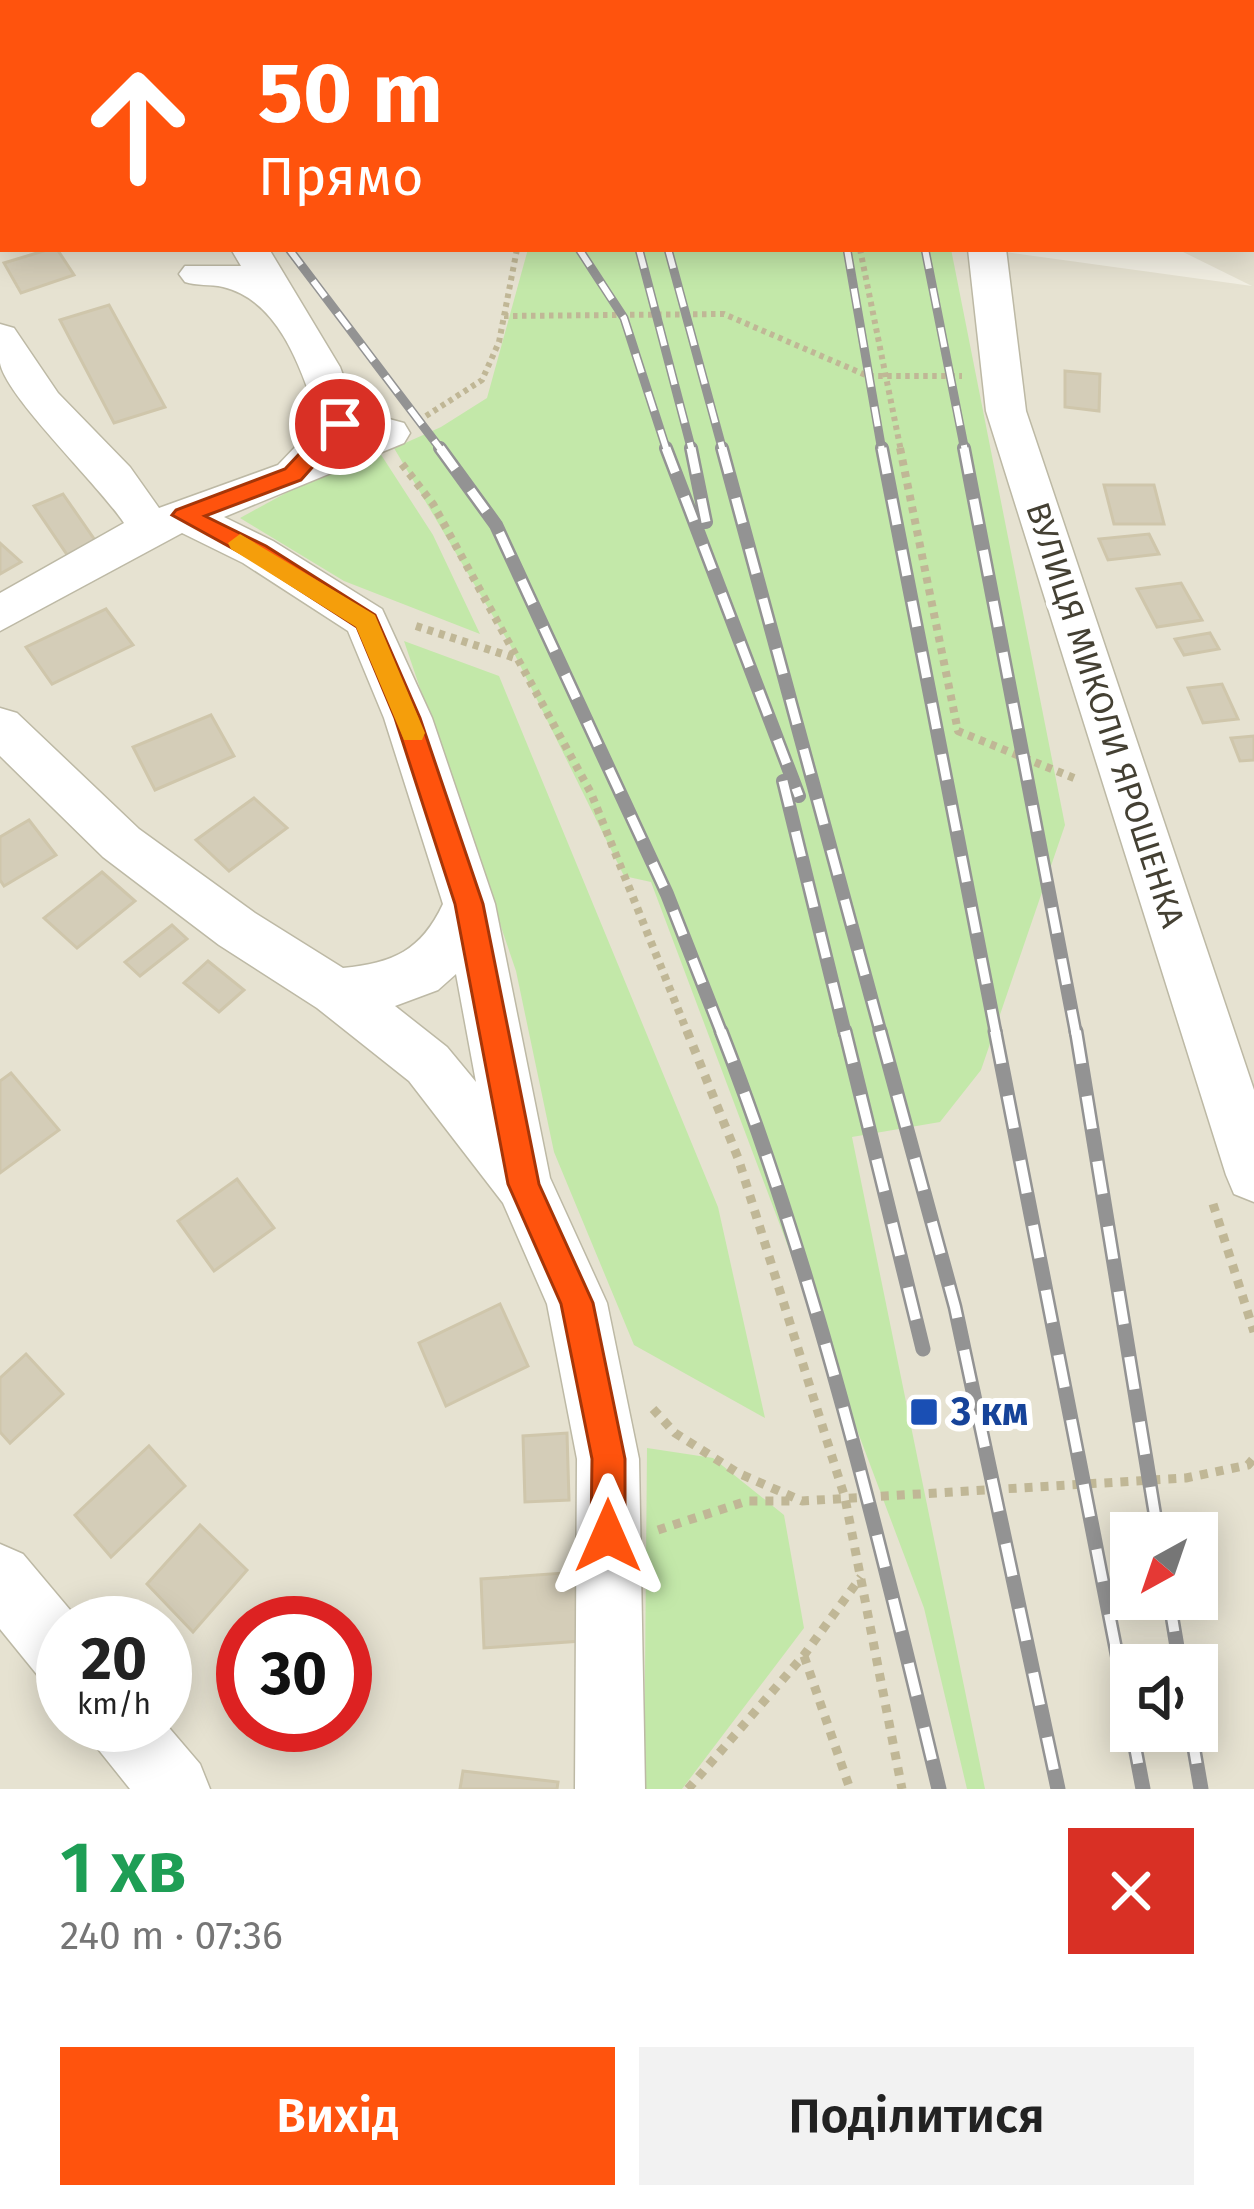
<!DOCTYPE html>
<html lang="uk">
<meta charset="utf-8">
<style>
:root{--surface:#fff;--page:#f2f2f2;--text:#222;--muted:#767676;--accent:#ff530d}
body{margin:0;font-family:"Fira Sans",sans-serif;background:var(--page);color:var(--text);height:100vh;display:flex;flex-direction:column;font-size:45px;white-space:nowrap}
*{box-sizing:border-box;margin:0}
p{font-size:39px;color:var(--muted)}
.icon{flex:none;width:66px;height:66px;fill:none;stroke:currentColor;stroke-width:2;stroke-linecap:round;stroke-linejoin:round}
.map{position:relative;height:1789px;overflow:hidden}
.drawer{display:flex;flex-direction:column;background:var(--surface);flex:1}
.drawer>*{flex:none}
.banner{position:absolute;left:0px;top:0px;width:1254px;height:252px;box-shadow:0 6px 30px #0003;background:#ff530d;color:#fff;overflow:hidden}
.needle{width:78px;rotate:220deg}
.tools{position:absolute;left:1110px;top:1512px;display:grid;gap:24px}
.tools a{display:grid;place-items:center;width:108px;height:108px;border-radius:0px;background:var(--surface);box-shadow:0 6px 30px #0003;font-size:60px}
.speed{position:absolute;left:36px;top:1596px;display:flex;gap:24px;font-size:60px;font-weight:700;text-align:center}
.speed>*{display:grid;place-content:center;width:156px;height:156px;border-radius:50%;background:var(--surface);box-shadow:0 6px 30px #0003;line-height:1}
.speed small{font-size:30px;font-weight:400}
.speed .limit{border:18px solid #d22;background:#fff;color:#111}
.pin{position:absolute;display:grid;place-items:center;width:102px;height:102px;color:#fff;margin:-51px;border:6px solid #fff;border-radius:50%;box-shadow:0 3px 12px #0007}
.me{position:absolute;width:132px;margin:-66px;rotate:0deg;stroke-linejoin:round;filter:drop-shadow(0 0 9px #0008)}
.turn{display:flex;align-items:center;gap:42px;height:252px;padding:0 60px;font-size:54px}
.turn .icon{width:156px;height:156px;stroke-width:2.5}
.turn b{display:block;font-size:84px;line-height:102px}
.round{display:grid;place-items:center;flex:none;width:126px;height:126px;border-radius:0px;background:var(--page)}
.overview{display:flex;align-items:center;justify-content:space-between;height:204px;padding:0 60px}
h1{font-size:72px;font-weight:600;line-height:90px;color:#1e9e55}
.cta{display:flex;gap:24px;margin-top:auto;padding:24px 60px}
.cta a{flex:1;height:138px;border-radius:0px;background:var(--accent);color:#fff;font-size:48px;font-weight:600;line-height:138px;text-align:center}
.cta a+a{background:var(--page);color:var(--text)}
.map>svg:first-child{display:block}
.residential{fill:#e6e2d1;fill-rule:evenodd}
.green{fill:#c3e8a9}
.building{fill:#d4cdb8;stroke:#cfc6ab;stroke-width:3}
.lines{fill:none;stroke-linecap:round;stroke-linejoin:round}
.minor-casing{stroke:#bdb9a5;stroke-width:3}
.path-far2{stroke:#c0b796;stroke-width:6;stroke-dasharray:4.5 4.5;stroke-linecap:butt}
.path-far1{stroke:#c0b796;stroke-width:8;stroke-dasharray:6 6;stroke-linecap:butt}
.path{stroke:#c0b796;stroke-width:9;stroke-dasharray:8 8;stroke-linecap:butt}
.minor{fill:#fff;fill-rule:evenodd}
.rail-far2-casing{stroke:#939393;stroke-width:9}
.rail-far1-casing{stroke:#939393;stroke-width:14}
.rail-casing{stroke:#939393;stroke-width:15}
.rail-far2{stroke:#fff;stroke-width:6;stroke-dasharray:20;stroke-linecap:butt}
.rail-far1{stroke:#fff;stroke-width:9;stroke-dasharray:26;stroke-linecap:butt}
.rail{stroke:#fff;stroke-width:10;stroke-dasharray:33;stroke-linecap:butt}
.route{fill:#ff530d;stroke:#a63608;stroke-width:3}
.slow{fill:#f59e0b}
.transit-dot{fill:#1a4fb4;stroke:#fff;stroke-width:4.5}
.labels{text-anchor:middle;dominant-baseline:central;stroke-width:12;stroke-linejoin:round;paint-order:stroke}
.street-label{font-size:33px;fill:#444033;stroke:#fff}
.near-transit-label{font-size:39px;font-weight:bold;fill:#164399;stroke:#fff;text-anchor:start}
</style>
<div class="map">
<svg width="1254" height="1789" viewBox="0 0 1254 1789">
<rect width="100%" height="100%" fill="#f2efe3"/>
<path class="residential" d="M 881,0 L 1254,0 L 1254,1789 L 0,1789 L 0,41 L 3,249 L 983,249 L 1252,286 L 1177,249 L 1251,249 L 1251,3 ZM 1131,1533 L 1197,1533 L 1197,1599 L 1131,1599 ZM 63,1623 L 165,1623 L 165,1725 L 63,1725 ZM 243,1623 L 345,1623 L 345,1725 L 243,1725 ZM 1131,1665 L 1197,1665 L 1197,1731 L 1131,1731 Z"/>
<path class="green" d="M 491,0 L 913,0 L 913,3 L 492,3 Z
M 528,249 L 951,249 L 1065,825 L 981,1070 L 940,1122 L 852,1137 L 985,1789 L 967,1789 L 924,1608 L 651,882 L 624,876 L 510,645 L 394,448 L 441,427 L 487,398 Z
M 378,450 L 433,535 L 480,634 L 344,581 L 240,518 L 317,476 Z
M 404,641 L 499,676 L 718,1207 L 765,1418 L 634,1345 L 554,1152 L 516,971 Z
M 647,1448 L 713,1458 L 784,1515 L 804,1628 L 682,1789 L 644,1789 Z"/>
<path class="building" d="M 50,249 L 57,249 L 74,275 L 21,293 L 4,263 Z
M 109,305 L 165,407 L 114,423 L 60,320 Z
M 1065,371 L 1100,374 L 1099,411 L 1065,407 Z
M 1104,485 L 1154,485 L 1164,524 L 1114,524 Z
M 63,494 L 97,543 L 68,556 L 34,506 Z
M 1149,534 L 1159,554 L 1108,560 L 1099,539 Z
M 0,543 L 21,562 L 0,574 Z
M 1181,583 L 1202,620 L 1157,627 L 1137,589 Z
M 106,609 L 133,645 L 52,684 L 26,647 Z
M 1210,633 L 1219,649 L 1184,655 L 1175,639 Z
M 1222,684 L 1238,719 L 1203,723 L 1188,688 Z
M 211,715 L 234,756 L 155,790 L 133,747 Z
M 1254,736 L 1254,760 L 1240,761 L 1231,738 Z
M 254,798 L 287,828 L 229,871 L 196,840 Z
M 29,820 L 56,855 L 4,886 L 0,880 L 0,837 Z
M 102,872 L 135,901 L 77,948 L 44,918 Z
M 172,925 L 187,939 L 140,976 L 125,962 Z
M 208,961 L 244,990 L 219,1012 L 184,983 Z
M 11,1073 L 59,1130 L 0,1173 L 0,1081 Z
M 237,1179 L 274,1228 L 214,1271 L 178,1221 Z
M 500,1304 L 528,1366 L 446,1406 L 419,1343 Z
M 26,1354 L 63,1394 L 10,1443 L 0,1432 L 0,1378 Z
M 567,1433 L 569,1500 L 525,1502 L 523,1436 Z
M 149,1446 L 185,1486 L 111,1557 L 75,1515 Z
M 200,1525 L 247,1570 L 193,1632 L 147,1584 Z
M 578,1572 L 581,1641 L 484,1648 L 481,1579 Z
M 463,1771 L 558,1782 L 557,1789 L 460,1789 Z"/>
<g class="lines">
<defs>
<path id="minor" d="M 0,0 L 17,0 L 19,3 L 3,3 L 3,13 Z
M 935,0 L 967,0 L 968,3 L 936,3 Z
M 1251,143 L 1254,144 L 1254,166 L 1251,165 Z
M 231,249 L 269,249 L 340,367 L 361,424 L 356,431 L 389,419 L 404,423 L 410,433 L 404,443 L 224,517 L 273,541 L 382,609 L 432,718 L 495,904 L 550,1178 L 607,1303 L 639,1459 L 645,1789 L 575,1789 L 577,1459 L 547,1304 L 503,1203 L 409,1081 L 317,1008 L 219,945 L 103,857 L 0,756 L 0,708 L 17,713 L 139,829 L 255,913 L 343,968 C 393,963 421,951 443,904 L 384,718 L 348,631 L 243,563 L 182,533 L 0,631 L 0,593 L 124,523 C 99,485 6,397 0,363 C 0,351 0,337 0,324 L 14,328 L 58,393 L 130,467 L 159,508 L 278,465 L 319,422 C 302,372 281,301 223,287 C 210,284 197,286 185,282 L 179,274 L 185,266 L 241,266 ZM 456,974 L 476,1082 L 447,1047 L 395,1006 L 438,990 Z
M 968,249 L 1006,249 L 1026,411 L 1254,1090 L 1254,1202 L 1234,1194 L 1226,1175 L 986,411 Z
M 0,1544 L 23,1554 L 81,1623 L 63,1623 L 63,1687 L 39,1677 L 0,1629 Z
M 165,1723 L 200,1764 L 210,1789 L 130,1789 L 98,1749 L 88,1725 Z"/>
</defs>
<use href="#minor" class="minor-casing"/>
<path class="path-far2" d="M 860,249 L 901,451
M 504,316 L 724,314 L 868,376 L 962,376
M 426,416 L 482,380 L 499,342 L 517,249"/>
<path class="path-far1" d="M 900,448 L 958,731 L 1079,780
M 402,464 L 433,504 L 591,793 L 688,1034
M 416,626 L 515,658"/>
<path class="path" d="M 687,1031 L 738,1158 L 845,1498 L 902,1789
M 1213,1204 L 1254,1332
M 653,1409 L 675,1433 L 738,1473 L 802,1501 L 1186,1478 L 1248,1465 L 1254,1458
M 658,1530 L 747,1501 L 794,1501
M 804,1656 L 850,1789
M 688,1789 L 804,1655 L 861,1577"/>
<use href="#minor" class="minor"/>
<defs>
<path id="rail-far2" d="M 289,249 L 442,451
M 579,249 L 624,318 L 667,451
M 639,249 L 692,451
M 668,249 L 723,451
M 847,249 L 882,451
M 925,249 L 965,451"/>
<path id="rail-far1" d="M 440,448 L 496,525 L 667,894 L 722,1034
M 666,448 L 799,796
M 691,448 L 706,522
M 722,448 L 881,1034
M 882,448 L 996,1034
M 964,448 L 1076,1034
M 783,781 L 845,1034"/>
<path id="rail" d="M 721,1031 C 816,1274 878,1535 939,1789
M 845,1031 L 923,1349
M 880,1031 L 955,1307 L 1058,1789
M 995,1031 L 1131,1726
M 1076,1031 L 1158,1533
M 1169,1599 L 1180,1665
M 1132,1731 L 1143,1789
M 1191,1731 L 1201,1789"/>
</defs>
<use href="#rail-far2" class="rail-far2-casing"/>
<use href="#rail-far1" class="rail-far1-casing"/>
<use href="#rail" class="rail-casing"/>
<use href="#rail-far2" class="rail-far2"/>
<use href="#rail-far1" class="rail-far1"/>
<use href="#rail" class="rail"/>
</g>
<path class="route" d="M 340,416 L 351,424 L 301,480 L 205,516 L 266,546 L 375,615 L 420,718 L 483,904 L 539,1184 L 593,1303 L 625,1459 L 625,1536 L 620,1549 L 608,1554 L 596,1549 L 591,1536 L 592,1459 L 561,1304 L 508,1184 L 455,904 L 395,718 L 357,627 L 250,558 L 172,515 L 176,510 L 285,469 L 332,419 Z"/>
<path class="slow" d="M 240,534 L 375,615 L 425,733 L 422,740 L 404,740 L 356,627 L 231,549 L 228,543 Z"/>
<rect class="transit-dot" x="909" y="1397" width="30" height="30" rx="6"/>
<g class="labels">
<g class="street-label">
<text transform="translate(1105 715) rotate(72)">ВУЛИЦЯ МИКОЛИ ЯРОШЕНКА</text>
</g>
<g class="near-transit-label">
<text x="951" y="1412">3 км</text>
</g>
</g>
</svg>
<div class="tools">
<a><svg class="needle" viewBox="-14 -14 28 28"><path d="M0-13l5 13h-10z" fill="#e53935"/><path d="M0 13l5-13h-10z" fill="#767676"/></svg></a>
<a><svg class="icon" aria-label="sound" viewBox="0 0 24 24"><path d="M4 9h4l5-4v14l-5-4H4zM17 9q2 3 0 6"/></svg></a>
</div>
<div class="speed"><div>20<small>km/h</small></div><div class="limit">30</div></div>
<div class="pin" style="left:340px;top:424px;background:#d93025"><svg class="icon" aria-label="arrive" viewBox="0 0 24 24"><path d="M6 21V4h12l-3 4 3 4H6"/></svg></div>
<svg class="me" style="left:608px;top:1536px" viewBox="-20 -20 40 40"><path d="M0-17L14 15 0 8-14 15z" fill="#ff530d" stroke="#fff" stroke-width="4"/></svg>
<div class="banner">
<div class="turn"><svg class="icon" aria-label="ahead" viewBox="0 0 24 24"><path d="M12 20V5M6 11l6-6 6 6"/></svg><div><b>50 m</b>Прямо</div></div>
</div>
</div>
<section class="drawer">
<div class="overview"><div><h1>1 хв</h1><p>240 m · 07:36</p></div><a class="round" style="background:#d93025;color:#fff"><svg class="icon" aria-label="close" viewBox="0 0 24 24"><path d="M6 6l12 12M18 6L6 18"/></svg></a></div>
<div class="cta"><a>Вихід</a><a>Поділитися</a></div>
</section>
